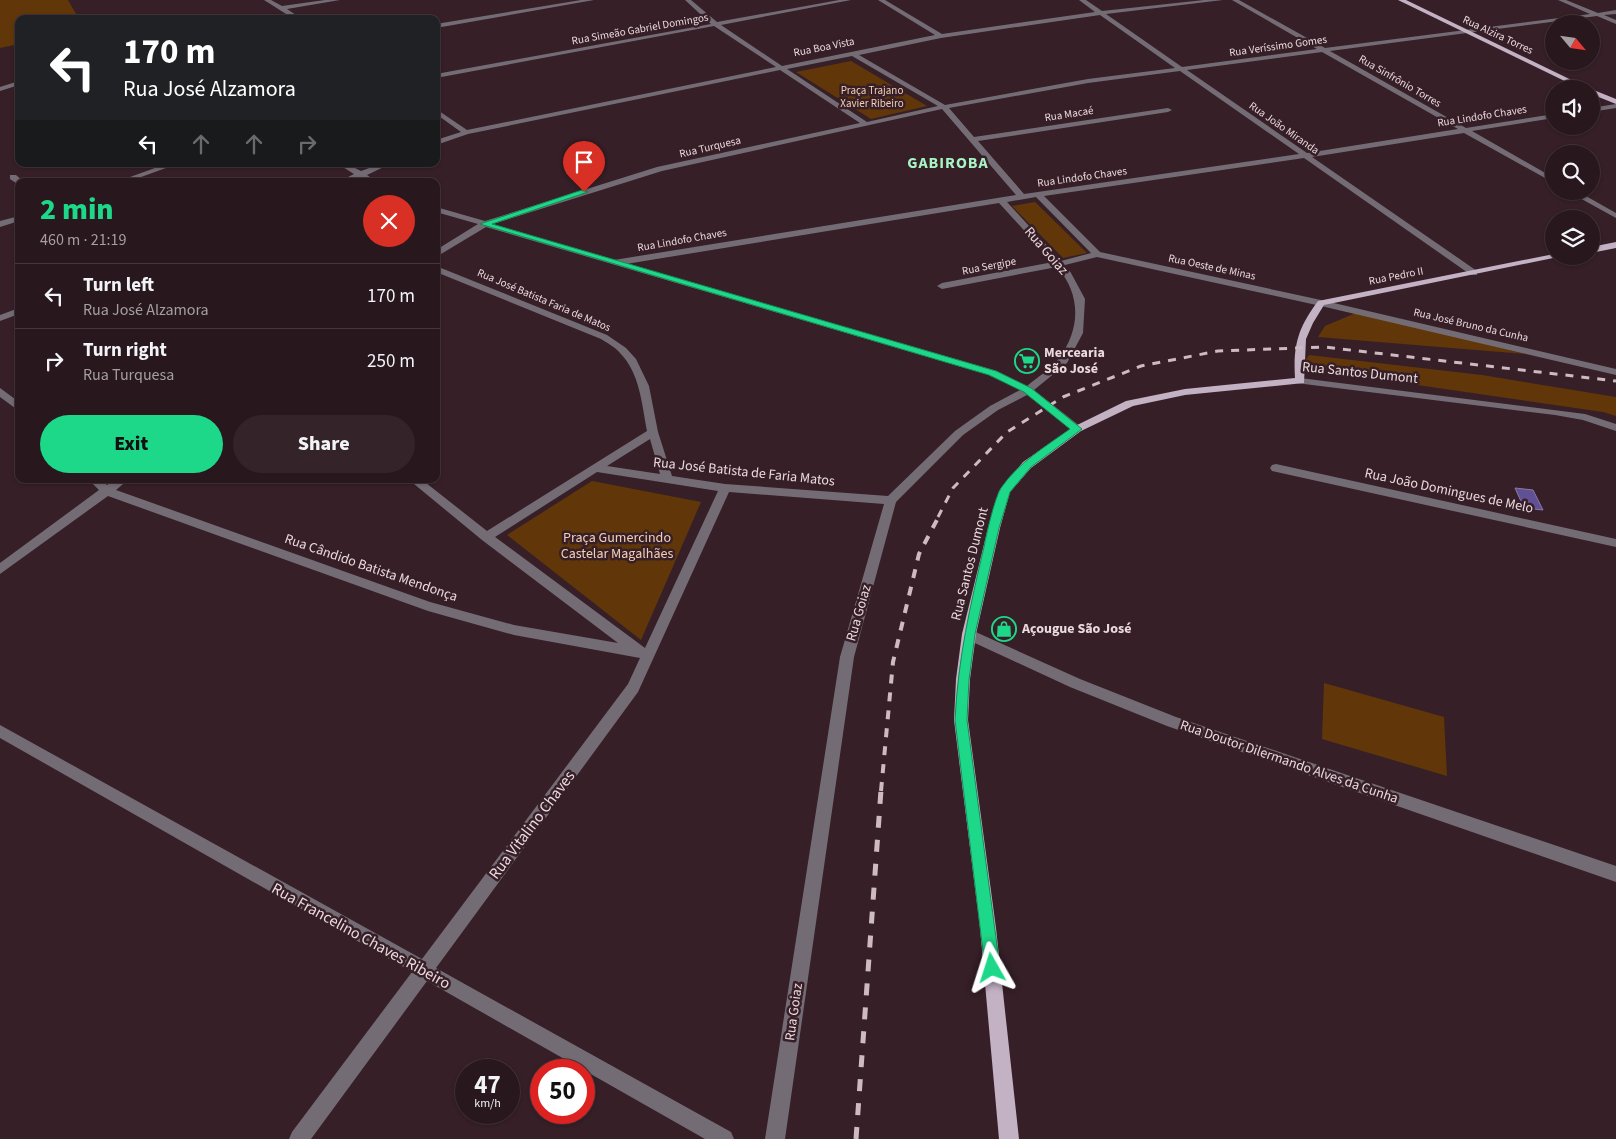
<!DOCTYPE html>
<meta charset="utf-8">
<style>
:root{--surface:#28171d;--page:#34242a;--text:#f1f3f6;--muted:#a59fa4;--line:#44363b;--accent:#1dd888}
body{margin:0;font-family:"Source Sans 3",sans-serif;background:var(--page);color:var(--text);height:100vh;display:flex;flex-direction:column;font-size:19px;white-space:nowrap}
*{box-sizing:border-box;margin:0}
p{font-size:16px;color:var(--muted)}
.icon{flex:none;width:28px;height:28px;fill:none;stroke:currentColor;stroke-width:2;stroke-linecap:round;stroke-linejoin:round}
.map{position:relative;flex:1;overflow:hidden}
.panel{position:absolute;left:15px;top:178px;width:425px;height:305px;display:flex;flex-direction:column;background:var(--surface);border-radius:10px;box-shadow:0 1px 4px #0004,0 0 0 1px var(--line)}
.panel>*{flex:none}
.banner{position:absolute;left:15px;top:15px;width:425px;height:152px;border-radius:10px;box-shadow:0 1px 4px #0004,0 0 0 1px var(--line);background:#202124;color:#fff;overflow:hidden}
.needle{width:32px;rotate:119deg}
.tools{position:absolute;left:1545px;top:15px;display:grid;gap:10px}
.tools a{display:grid;place-items:center;width:55px;height:55px;border-radius:50%;background:var(--surface);box-shadow:0 1px 4px #0004,0 0 0 1px var(--line);font-size:25px}
.speed{position:absolute;left:455px;top:1059px;display:flex;gap:10px;font-size:25px;font-weight:700;text-align:center}
.speed>*{display:grid;place-content:center;width:65px;height:65px;border-radius:50%;background:var(--surface);box-shadow:0 1px 4px #0004,0 0 0 1px var(--line);line-height:1}
.speed small{font-size:12px;font-weight:400}
.speed .limit{border:8px solid #d22;background:#fff;color:#111}
.pin{position:absolute;display:grid;place-items:center;width:42px;height:42px;color:#fff;margin:-51px -21px;border-radius:50% 50% 50% 0;rotate:-45deg;box-shadow:0 0 5px #0007}
.pin .icon{rotate:45deg}
.me{position:absolute;width:55px;margin:-28px;rotate:354deg;stroke-linejoin:round;filter:drop-shadow(0 0 4px #0008)}
.turn{display:flex;align-items:center;gap:18px;height:105px;padding:0 25px;font-size:22px}
.turn .icon{width:65px;height:65px;stroke-width:2.5}
.turn b{display:block;font-size:35px;line-height:42px}
.lanes{display:flex;align-items:center;height:48px;padding:0 25px;background:#0003;justify-content:center;gap:25px;direction:ltr}
.lanes .off{opacity:.35}
.round{display:grid;place-items:center;flex:none;width:52px;height:52px;border-radius:26px;background:var(--page)}
.head{display:flex;align-items:center;justify-content:space-between;height:85px;padding:0 25px}
h1{font-size:30px;font-weight:800;line-height:38px;color:var(--accent)}
.button{display:flex;gap:10px;margin-top:auto;padding:10px 25px}
.button a{flex:1;height:58px;border-radius:30px;background:var(--accent);color:#111;font-size:20px;font-weight:800;line-height:58px;text-align:center}
.button a+a{background:var(--page);color:var(--text)}
ul{padding:0;list-style:none}
li{display:flex;align-items:center;gap:15px;height:65px;padding:0 25px;border-top:1px solid var(--line)}
li div{flex:1}
li b{display:block;font-size:19px}
li em{font-style:normal}
.map>svg:first-child{display:block}
.green{fill:#61370a}
.water{fill:#5f5194;stroke:#897aaa}
.lines{fill:none;stroke-linecap:round;stroke-linejoin:round}
.minor{fill:#746c75;fill-rule:evenodd}
.major{fill:#c3b1c4;fill-rule:evenodd}
.rail-far2{stroke:#cdbbc1;stroke-width:3;stroke-dasharray:8 8;stroke-linecap:butt}
.rail-far1{stroke:#cdbbc1;stroke-width:4;stroke-dasharray:9 9;stroke-linecap:butt}
.rail{stroke:#cdbbc1;stroke-width:5;stroke-dasharray:12 12;stroke-linecap:butt}
.route{fill:#1dd888;stroke:#138c58}
.labels{text-anchor:middle;dominant-baseline:central;stroke-width:5;stroke-linejoin:round;paint-order:stroke}
.far-street-label{font-size:11px;fill:#ead9de;stroke:#361f27}
.far-park-label{font-size:11px;fill:#f3d0b4;stroke:#361f27}
.street-label{font-size:14px;fill:#ead9de;stroke:#361f27}
.poi-label{font-size:14px;font-weight:bold;fill:#ead9de;stroke:#361f27;text-anchor:start}
.park-label{font-size:14px;fill:#f3d0b4;stroke:#361f27}
.far-district-label{font-size:16px;font-weight:bold;letter-spacing:1px;fill:#a7f4c5;stroke:#361f27}
.near-street-label{font-size:16px;fill:#ead9de;stroke:#361f27}
</style>
<div class="map">
<svg width="1616" height="1139" viewBox="0 0 1616 1139">
<rect width="100%" height="100%" fill="#361f27"/>
<path class="green" d="M 0,0 L 68,0 L 79,19 L 19,19 L 19,44 L 0,48 Z
M 851,61 L 927,106 L 871,119 L 796,72 Z
M 1035,202 L 1087,253 L 1063,258 L 1012,206 Z
M 1358,312 L 1525,354 L 1318,337 L 1325,326 Z
M 1309,355 L 1482,375 L 1616,397 L 1616,416 L 1603,412 L 1300,368 Z
M 592,481 L 701,502 L 641,640 L 507,535 Z
M 1324,683 L 1444,717 L 1447,776 L 1322,739 Z"/>
<path class="water" d="M 1515,488 L 1533,490 L 1543,510 L 1524,508 Z"/>
<g class="lines">
<path class="minor" d="M 264,0 L 271,0 L 282,6 L 325,0 L 340,0 L 287,9 L 302,19 L 294,19 Z
M 581,0 L 594,0 L 436,28 L 436,24 Z
M 685,0 L 691,0 L 717,22 L 839,0 L 851,0 L 721,25 L 782,66 L 935,35 L 878,0 L 885,0 L 942,34 L 1095,12 L 1079,0 L 1086,0 L 1102,11 L 1204,0 L 1223,0 L 1106,14 L 1182,67 L 1317,49 L 1232,0 L 1239,0 L 1325,48 L 1590,14 L 1558,0 L 1566,0 L 1598,13 L 1616,10 L 1616,14 L 1604,15 L 1616,20 L 1616,24 L 1597,16 L 1330,51 L 1466,128 L 1554,114 L 1554,118 L 1472,131 L 1554,178 L 1554,183 L 1464,133 L 1312,157 L 1477,271 L 1477,275 L 1471,275 L 1304,158 L 1044,196 L 1100,252 L 1321,300 L 1616,369 L 1616,375 L 1321,306 L 1097,257 L 1065,265 L 1071,273 L 1085,299 L 1083,333 L 1067,363 L 1034,390 L 1081,427 L 1082,429 L 1081,431 L 1073,431 L 1027,395 L 998,410 L 963,435 L 896,502 L 854,657 L 785,1139 L 765,1139 L 840,657 L 884,504 L 729,492 L 638,692 L 436,968 L 731,1132 L 734,1139 L 705,1139 L 427,981 L 311,1139 L 289,1139 L 292,1132 L 412,972 L 0,738 L 0,725 L 422,959 L 628,684 L 640,658 L 514,635 L 428,611 L 108,496 L 0,574 L 0,563 L 99,490 L 88,479 L 101,479 L 107,485 L 116,479 L 129,479 L 116,490 L 430,602 L 514,625 L 618,643 L 482,540 L 408,479 L 421,479 L 487,531 L 647,431 C 642,405 640,373 620,353 C 615,347 607,343 601,339 L 436,272 L 436,266 L 607,335 L 626,348 L 636,359 L 649,386 L 658,432 L 672,476 L 725,484 L 888,496 L 955,431 L 990,406 L 1020,390 L 989,375 L 486,227 L 436,257 L 436,250 L 478,224 L 436,212 L 436,207 L 485,221 L 657,167 L 860,123 L 780,70 L 468,134 L 436,145 L 436,140 L 461,132 L 436,114 L 436,109 L 467,130 L 776,67 L 714,26 L 436,78 L 436,74 L 711,24 ZM 1100,15 L 1175,68 L 1088,79 L 945,105 L 859,55 L 941,38 ZM 1322,52 L 1458,129 L 1307,153 L 1187,70 ZM 852,56 L 938,106 L 867,122 L 787,69 ZM 1180,71 L 1299,154 L 1024,194 L 978,141 L 1168,112 L 1172,110 L 1168,108 L 974,137 L 949,108 L 1088,83 ZM 942,109 L 1016,195 L 614,260 L 493,224 L 662,171 ZM 1036,197 L 1091,253 L 1061,261 L 1007,202 ZM 999,203 L 1053,262 L 942,283 L 937,286 L 942,289 L 1057,267 C 1081,294 1081,329 1059,358 C 1052,369 1037,377 1027,386 L 997,371 L 626,264 ZM 650,439 L 660,474 L 607,466 ZM 597,472 L 718,491 L 645,648 L 495,537 Z
M 19,81 L 19,85 L 0,91 L 0,87 Z
M 1616,104 L 1616,108 L 1591,112 L 1591,108 Z
M 166,164 L 177,164 L 130,181 L 119,181 Z
M 338,164 L 347,164 L 361,171 L 380,164 L 390,164 L 367,175 L 376,181 L 367,181 L 360,177 L 350,181 L 340,181 L 354,174 Z
M 10,175 L 16,175 L 23,181 L 16,183 L 10,179 Z
M 1567,191 L 1577,191 L 1616,213 L 1616,218 Z
M 19,216 L 19,221 L 0,227 L 0,221 Z
M 19,308 L 19,314 L 0,321 L 0,315 Z
M 1300,378 L 1585,414 L 1616,424 L 1616,431 L 1583,420 L 1555,415 L 1296,383 L 1295,381 Z
M 0,388 L 19,402 L 19,411 L 0,397 Z
M 1276,464 L 1616,539 L 1616,547 L 1272,471 L 1270,468 L 1272,465 Z
M 969,629 L 1080,679 L 1176,717 L 1616,866 L 1616,882 L 1167,726 L 1070,687 L 964,638 L 962,634 L 964,630 Z"/>
<path class="major" d="M 1398,0 L 1406,0 L 1590,89 L 1581,89 Z
M 1591,89 L 1616,99 L 1616,104 L 1591,94 Z
M 1616,242 L 1616,248 L 1591,253 L 1591,247 Z
M 1554,254 L 1554,256 L 1563,256 L 1324,305 L 1313,323 L 1306,339 L 1304,383 L 1185,395 L 1133,406 L 1081,431 L 1031,468 L 1010,492 L 1000,528 L 976,634 L 970,679 L 968,720 L 996,928 L 1019,1139 L 999,1139 L 980,928 L 954,720 L 956,679 L 962,634 L 988,528 L 999,491 L 1023,462 L 1073,427 L 1126,401 L 1185,389 L 1295,378 C 1293,345 1298,328 1318,301 Z"/>
<path class="rail-far2" d="M 938,517 L 953,488 L 1007,432 L 1063,397 L 1141,366 L 1218,351 L 1324,347 L 1616,381"/>
<path class="rail-far1" d="M 881,791 L 893,662 L 919,554 L 939,516"/>
<path class="rail" d="M 856,1139 L 881,790"/>
</g>
<path class="route" d="M 582,190 L 588,192 L 492,224 L 996,371 L 1031,388 L 1082,429 L 1031,467 L 1010,492 L 999,528 L 975,634 L 969,680 L 967,720 L 1000,968 L 998,973 L 992,976 L 987,973 L 985,968 L 955,720 C 958,658 970,607 984,547 C 987,532 994,500 1001,488 C 1019,462 1045,447 1070,429 L 1024,392 L 989,375 L 480,224 Z"/>
<defs>
<symbol id="supermarket-ring" viewBox="-11 -11 22 22"><circle r="9.5" fill="#361f27" stroke="#1dd888" stroke-width="1.5"/><path d="M-6-5.5h2.5l.6 2H6L4.5 2H-2.5L-4.4-4H-6ZM-1.5 3.2a1.3 1.3 0 1 0 .1 0ZM3 3.2a1.3 1.3 0 1 0 .1 0Z" fill="#1dd888"/></symbol>
<symbol id="shop-ring" viewBox="-11 -11 22 22"><circle r="9.5" fill="#361f27" stroke="#1dd888" stroke-width="1.5"/><path d="M-5-2.5h2.3a2.7 3.5 0 0 1 5.4 0H5L5.5 6h-11ZM-1.5-2.5h3a1.5 2.3 0 0 0-3 0Z" fill="#1dd888"/></symbol>
</defs>
<g fill-rule="evenodd">
<use href="#supermarket-ring" x="1013" y="347" width="28" height="28"/>
<use href="#shop-ring" x="990" y="615" width="28" height="28"/>
</g>
<g class="labels">
<g class="far-street-label">
<text transform="translate(640 29) rotate(-10)">Rua Simeão Gabriel Domingos</text>
<text transform="translate(1498 35) rotate(25)">Rua Alzira Torres</text>
<text transform="translate(1278 46) rotate(-8)">Rua Veríssimo Gomes</text>
<text transform="translate(824 47) rotate(-11)">Rua Boa Vista</text>
<text transform="translate(1400 81) rotate(30)">Rua Sinfrônio Torres</text>
<text transform="translate(1069 114) rotate(-9)">Rua Macaé</text>
<text transform="translate(1482 116) rotate(-9)">Rua Lindofo Chaves</text>
<text transform="translate(1284 128) rotate(35)">Rua João Miranda</text>
<text transform="translate(710 147) rotate(-13)">Rua Turquesa</text>
<text transform="translate(1082 177) rotate(-8)">Rua Lindofo Chaves</text>
<text transform="translate(682 240) rotate(-10)">Rua Lindofo Chaves</text>
<text transform="translate(989 266) rotate(-11)">Rua Sergipe</text>
<text transform="translate(1212 267) rotate(12)">Rua Oeste de Minas</text>
<text transform="translate(1396 276) rotate(-11)">Rua Pedro II</text>
<text transform="translate(544 300) rotate(23)">Rua José Batista Faria de Matos</text>
<text transform="translate(1471 325) rotate(13)">Rua José Bruno da Cunha</text>
</g>
<g class="far-park-label">
<text x="872" y="90">Praça Trajano<tspan x="872" dy="13">Xavier Ribeiro</tspan></text>
</g>
<g class="street-label">
<text transform="translate(1046 251) rotate(49)">Rua Goiaz</text>
<text transform="translate(1360 373) rotate(6)">Rua Santos Dumont</text>
<text transform="translate(744 472) rotate(6)">Rua José Batista de Faria Matos</text>
<text transform="translate(1449 491) rotate(12)">Rua João Domingues de Melo</text>
<text transform="translate(970 564) rotate(-76)">Rua Santos Dumont</text>
<text transform="translate(371 568) rotate(19)">Rua Cândido Batista Mendonça</text>
<text transform="translate(859 613) rotate(-74)">Rua Goiaz</text>
<text transform="translate(1289 762) rotate(19)">Rua Doutor Dilermando Alves da Cunha</text>
<text transform="translate(794 1012) rotate(-82)">Rua Goiaz</text>
</g>
<g class="poi-label">
<text x="1044" y="353">Mercearia<tspan x="1044" dy="16">São José</tspan></text>
<text x="1022" y="629">Açougue São José</text>
</g>
<g class="park-label">
<text x="617" y="538">Praça Gumercindo<tspan x="617" dy="16">Castelar Magalhães</tspan></text>
</g>
<g class="far-district-label">
<text x="948" y="163">GABIROBA</text>
</g>
<g class="near-street-label">
<text transform="translate(532 825) rotate(-53)">Rua Vitalino Chaves</text>
<text transform="translate(361 936) rotate(29)">Rua Francelino Chaves Ribeiro</text>
</g>
</g>
</svg>
<div class="tools">
<a><svg class="needle" viewBox="-14 -14 28 28"><path d="M0-13l5 13h-10z" fill="#e53935"/><path d="M0 13l5-13h-10z" fill="#a59fa4"/></svg></a>
<a><svg class="icon" aria-label="sound" viewBox="0 0 24 24"><path d="M4 9h4l5-4v14l-5-4H4zM17 9q2 3 0 6"/></svg></a>
<a><svg class="icon" aria-label="search" viewBox="0 0 24 24"><circle cx="10" cy="10" r="6"/><path d="M15 15l6 6"/></svg></a>
<a><svg class="icon" aria-label="layers" viewBox="0 0 24 24"><path d="M12 4l9 5-9 5-9-5zM3 14l9 5 9-5"/></svg></a>
</div>
<div class="speed"><div>47<small>km/h</small></div><div class="limit">50</div></div>
<div class="pin" style="left:584px;top:192px;background:#d93025"><svg class="icon" aria-label="arrive" viewBox="0 0 24 24"><path d="M6 21V4h12l-3 4 3 4H6"/></svg></div>
<svg class="me" style="left:992px;top:968px" viewBox="-20 -20 40 40"><path d="M0-17L14 15 0 8-14 15z" fill="#1dd888" stroke="#fff" stroke-width="4"/></svg>
<div class="banner">
<div class="turn"><svg class="icon" aria-label="left" viewBox="0 0 24 24"><path d="M17 20v-9H6M10 6l-5 5 5 5"/></svg><div><b>170 m</b>Rua José Alzamora</div></div>
<div class="lanes"><svg class="icon" aria-label="left" viewBox="0 0 24 24"><path d="M17 20v-9H6M10 6l-5 5 5 5"/></svg><svg class="icon off" aria-label="ahead" viewBox="0 0 24 24"><path d="M12 20V5M6 11l6-6 6 6"/></svg><svg class="icon off" aria-label="ahead" viewBox="0 0 24 24"><path d="M12 20V5M6 11l6-6 6 6"/></svg><svg class="icon off" aria-label="right" viewBox="0 0 24 24"><path d="M7 20v-9h11M14 6l5 5-5 5"/></svg></div>
</div>
<section class="panel">
<div class="head"><div><h1>2 min</h1><p>460 m · 21:19</p></div><a class="round" style="background:#d93025;color:#fff"><svg class="icon" aria-label="close" viewBox="0 0 24 24"><path d="M6 6l12 12M18 6L6 18"/></svg></a></div>
<ul>
<li><svg class="icon" aria-label="left" viewBox="0 0 24 24"><path d="M17 20v-9H6M10 6l-5 5 5 5"/></svg><div><b>Turn left</b><p>Rua José Alzamora</p></div><em>170 m</em></li>
<li><svg class="icon" aria-label="right" viewBox="0 0 24 24"><path d="M7 20v-9h11M14 6l5 5-5 5"/></svg><div><b>Turn right</b><p>Rua Turquesa</p></div><em>250 m</em></li>
</ul>
<div class="button"><a>Exit</a><a>Share</a></div>
</section>
</div>
